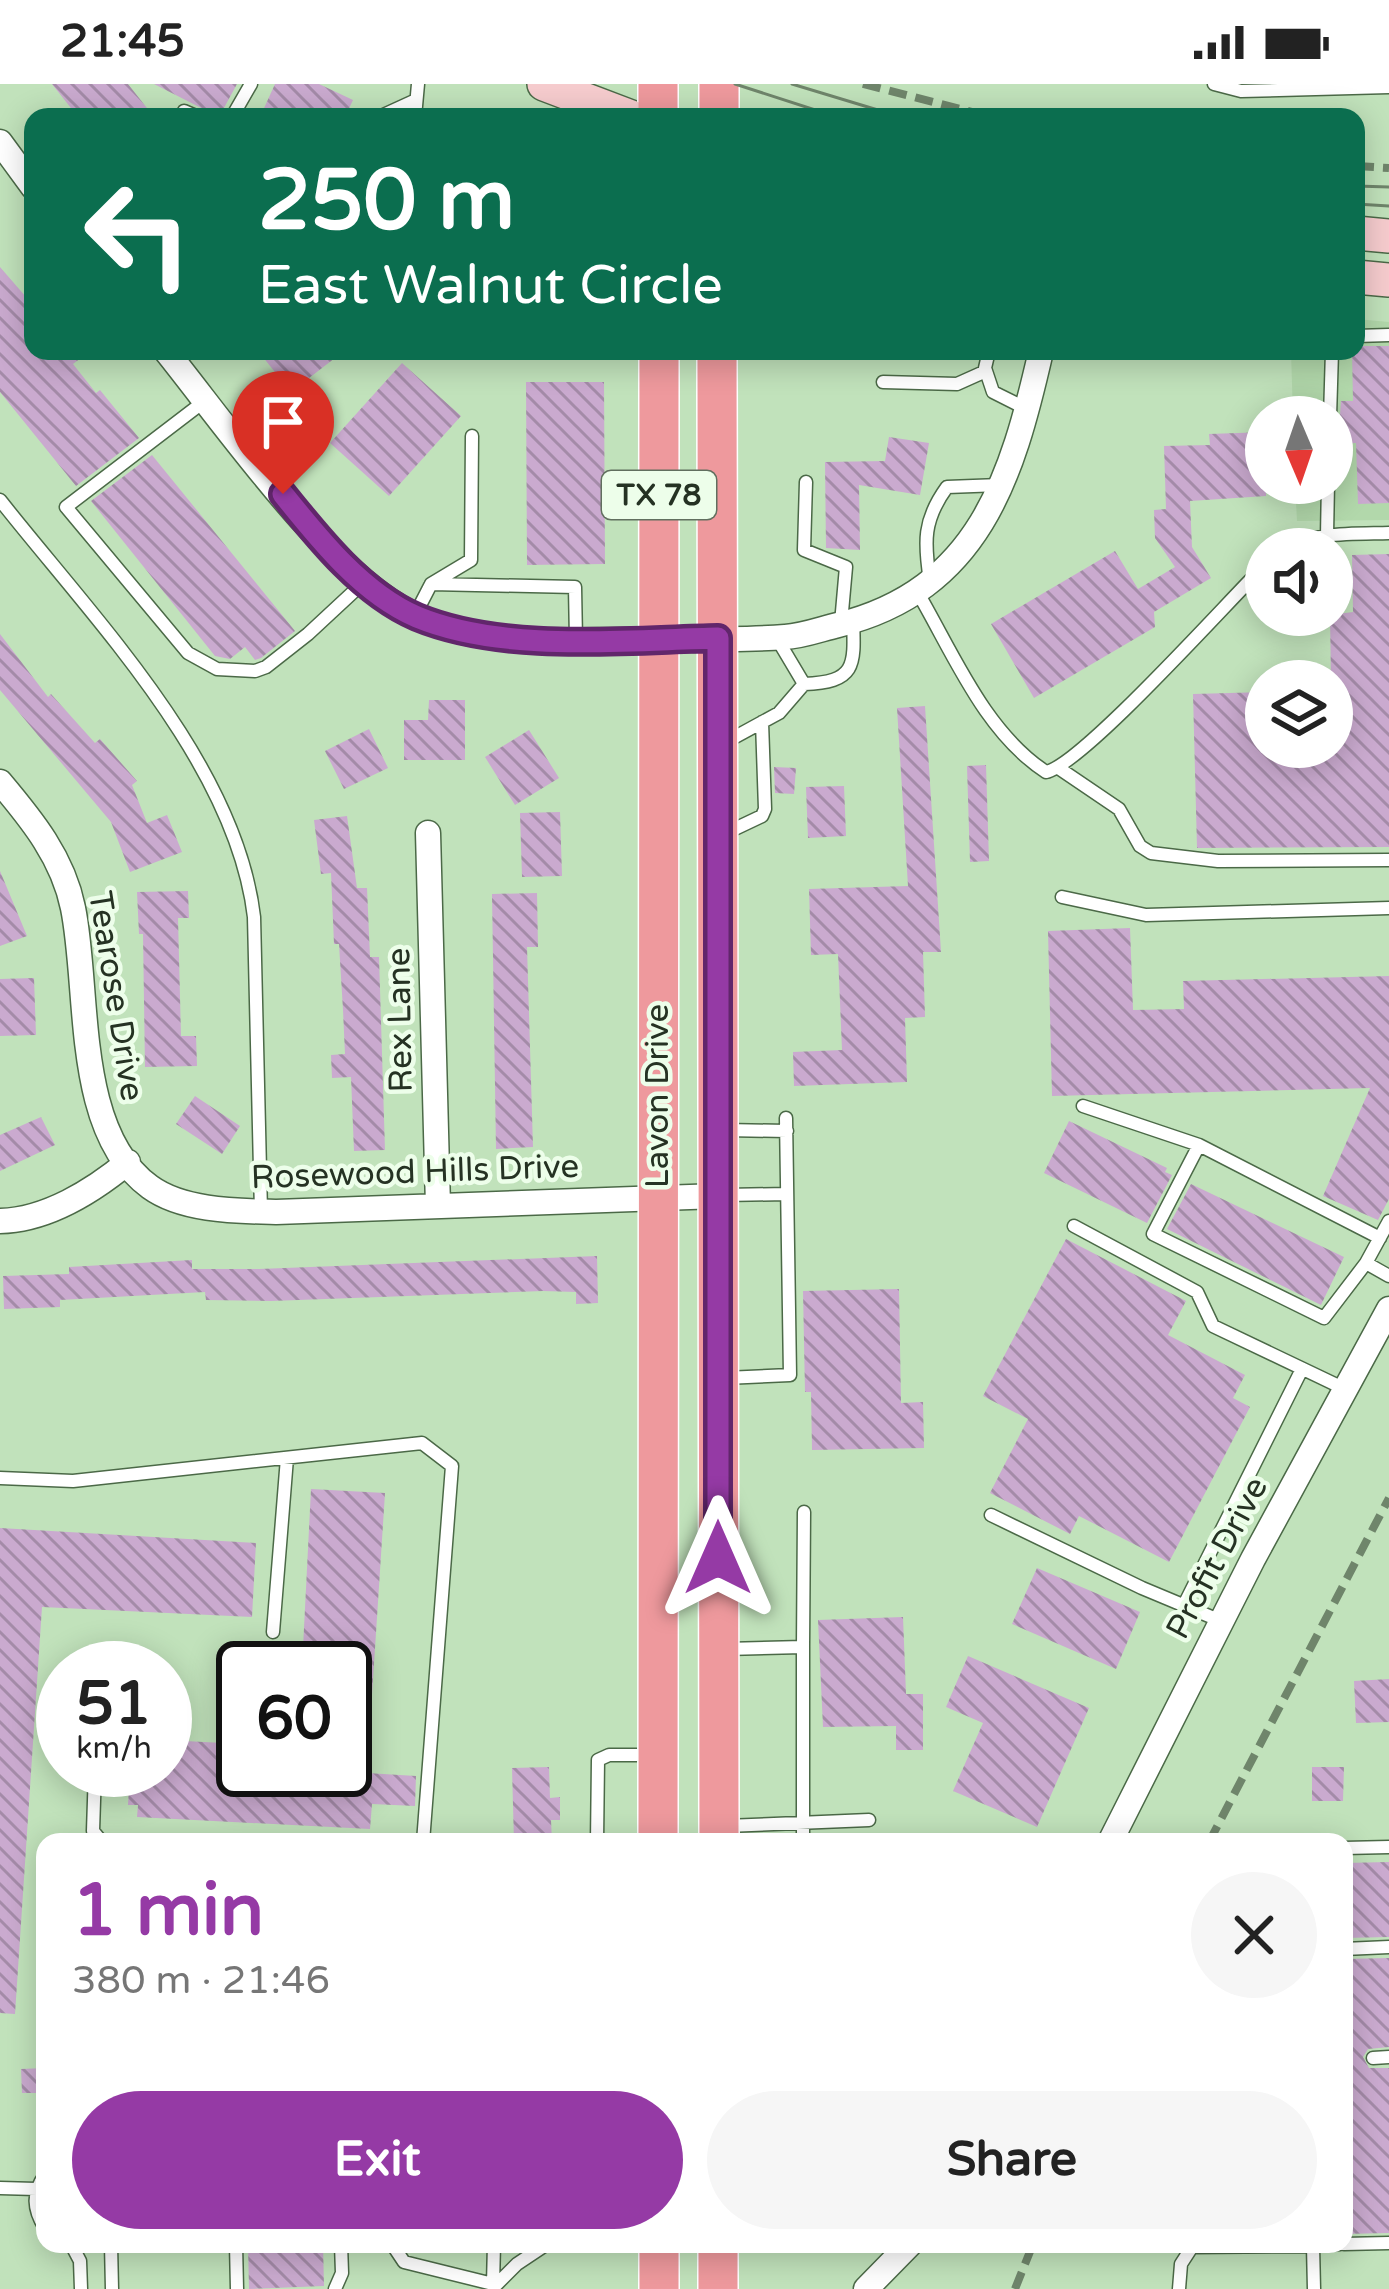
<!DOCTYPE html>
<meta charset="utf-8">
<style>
:root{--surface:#fff;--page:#f6f6f6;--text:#222;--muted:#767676;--accent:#953aa5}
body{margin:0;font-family:"Varela Round",sans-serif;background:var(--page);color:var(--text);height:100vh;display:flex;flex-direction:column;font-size:45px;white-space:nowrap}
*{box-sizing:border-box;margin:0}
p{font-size:39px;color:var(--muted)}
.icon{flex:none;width:66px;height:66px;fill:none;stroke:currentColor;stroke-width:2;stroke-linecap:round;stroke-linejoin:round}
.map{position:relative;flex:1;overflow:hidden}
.panel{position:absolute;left:36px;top:1749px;width:1317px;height:420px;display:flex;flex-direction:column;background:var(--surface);border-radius:24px;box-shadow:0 6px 30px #0003}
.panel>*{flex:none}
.banner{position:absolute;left:24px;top:24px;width:1341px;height:252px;border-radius:24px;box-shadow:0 6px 30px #0003;background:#0b6e4f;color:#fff;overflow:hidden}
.needle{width:78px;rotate:178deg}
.fabs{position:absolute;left:1245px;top:312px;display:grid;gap:24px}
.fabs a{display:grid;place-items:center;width:108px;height:108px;border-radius:50%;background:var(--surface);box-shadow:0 6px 30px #0003;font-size:60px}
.speed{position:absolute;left:36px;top:1557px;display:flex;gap:24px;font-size:60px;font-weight:700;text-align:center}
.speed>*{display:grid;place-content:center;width:156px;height:156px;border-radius:50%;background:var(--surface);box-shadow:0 6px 30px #0003;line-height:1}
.speed small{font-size:30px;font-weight:400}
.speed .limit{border:6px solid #111;border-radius:18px;background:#fff;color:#111}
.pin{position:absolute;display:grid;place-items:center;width:102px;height:102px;color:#fff;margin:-123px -51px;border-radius:50% 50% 50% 0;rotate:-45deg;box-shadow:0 0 12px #0007}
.pin .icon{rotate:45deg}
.me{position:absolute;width:132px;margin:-66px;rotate:0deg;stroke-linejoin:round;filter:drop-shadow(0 0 9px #0008)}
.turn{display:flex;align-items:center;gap:42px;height:252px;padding:0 36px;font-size:54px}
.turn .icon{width:156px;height:156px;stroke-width:2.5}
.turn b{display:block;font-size:84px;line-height:102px}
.round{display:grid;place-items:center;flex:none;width:126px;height:126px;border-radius:63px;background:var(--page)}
.head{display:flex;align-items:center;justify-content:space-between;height:204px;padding:0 36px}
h1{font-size:72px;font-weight:700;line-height:90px;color:var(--accent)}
.action{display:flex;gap:24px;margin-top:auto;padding:24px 36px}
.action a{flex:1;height:138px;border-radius:72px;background:var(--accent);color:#fff;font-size:48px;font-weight:700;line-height:138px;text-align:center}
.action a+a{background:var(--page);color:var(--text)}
.status{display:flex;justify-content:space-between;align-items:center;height:84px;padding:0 60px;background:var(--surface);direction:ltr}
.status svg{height:33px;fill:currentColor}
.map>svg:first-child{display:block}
.built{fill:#b2d8ab}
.building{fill:url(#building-back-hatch)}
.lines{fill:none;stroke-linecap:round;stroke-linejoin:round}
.lane-casing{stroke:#4b6947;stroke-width:15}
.street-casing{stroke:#4b6947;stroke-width:27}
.secondary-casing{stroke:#4b6947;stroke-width:36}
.primary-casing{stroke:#fff;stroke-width:42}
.lane{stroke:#fff;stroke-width:12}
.street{stroke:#fff;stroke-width:24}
.secondary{stroke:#f6ccce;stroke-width:33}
.primary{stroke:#ee999d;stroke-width:39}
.tram{stroke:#6f856b;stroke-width:3}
.rail{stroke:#6f856b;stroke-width:8;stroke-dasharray:18 9;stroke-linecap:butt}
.route-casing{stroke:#61266b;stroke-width:30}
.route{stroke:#953aa5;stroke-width:21}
.labels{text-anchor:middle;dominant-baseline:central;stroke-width:9;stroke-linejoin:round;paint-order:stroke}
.shield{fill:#edfeea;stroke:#616f5f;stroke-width:3}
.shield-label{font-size:30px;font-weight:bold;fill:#253223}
.street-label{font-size:33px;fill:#253223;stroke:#edfeea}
</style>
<div class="status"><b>21:45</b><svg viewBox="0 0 49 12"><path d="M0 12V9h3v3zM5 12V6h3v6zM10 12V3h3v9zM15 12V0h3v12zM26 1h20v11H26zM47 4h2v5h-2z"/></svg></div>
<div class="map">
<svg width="1389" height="2205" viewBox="0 0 1389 2205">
<defs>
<pattern id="building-back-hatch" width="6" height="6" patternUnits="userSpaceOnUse" patternTransform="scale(3)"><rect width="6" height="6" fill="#caaacf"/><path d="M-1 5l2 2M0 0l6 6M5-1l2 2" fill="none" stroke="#a48ba8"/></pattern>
</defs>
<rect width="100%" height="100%" fill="#c1e2bb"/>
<path class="built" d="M 1356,235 L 1389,238 L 1389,436 L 1297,437 L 1295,399 L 1332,399 L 1332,333 L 1293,333 L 1291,267 L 1356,267 Z"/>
<path class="building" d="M 52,0 L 128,0 L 154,33 L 78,33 Z
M 154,0 L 237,0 L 219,33 Z
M 275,0 L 319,0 L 353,16 L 345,33 L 260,33 Z
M 0,183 L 33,221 L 33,267 L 90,267 L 73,280 L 96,309 L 100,306 L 139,354 L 76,402 L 0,308 Z
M 1356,262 L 1389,262 L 1389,419 L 1358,420 L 1356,359 L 1338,360 L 1341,317 L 1353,317 L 1352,267 L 1356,267 Z
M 258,267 L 344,267 L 291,308 Z
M 402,279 L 461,332 L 389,412 L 330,359 Z
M 526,298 L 604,298 L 605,480 L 527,481 Z
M 1266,348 L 1266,412 L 1190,417 L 1192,463 L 1211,494 L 1154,528 L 1155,543 L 1034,614 L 991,540 L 1115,467 L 1138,505 L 1175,483 L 1155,454 L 1154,426 L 1166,425 L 1164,362 L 1210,361 L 1209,350 Z
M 889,353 L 929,359 L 920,411 L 859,401 L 860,466 L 826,464 L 825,378 L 885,377 Z
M 152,371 L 295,547 L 261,574 L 255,576 L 245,563 L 230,575 L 215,572 L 91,417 Z
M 1389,470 L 1389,763 L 1197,764 L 1193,610 L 1266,608 L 1266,663 L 1332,663 L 1330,531 L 1353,528 L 1352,471 Z
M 0,550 L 48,613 L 51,610 L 95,659 L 100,655 L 137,697 L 132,701 L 147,739 L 167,731 L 182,768 L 130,788 L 111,738 L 0,606 Z
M 429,616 L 465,616 L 465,676 L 404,676 L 404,636 L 428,636 Z
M 925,622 L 941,868 L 923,868 L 925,933 L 905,934 L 907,998 L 794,1002 L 793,968 L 842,966 L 838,870 L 811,871 L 809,805 L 908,802 L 897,624 Z
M 369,645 L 388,684 L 344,705 L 325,667 Z
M 529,646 L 559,694 L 515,721 L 485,673 Z
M 986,681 L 989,777 L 970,778 L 967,682 Z
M 774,683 L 796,684 L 794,710 L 775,709 Z
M 844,702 L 846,752 L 808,754 L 806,703 Z
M 560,728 L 562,792 L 522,793 L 520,729 Z
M 347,732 L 357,804 L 367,804 L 370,873 L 379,873 L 385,1066 L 354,1067 L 351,993 L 332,994 L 331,971 L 345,970 L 343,926 L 339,860 L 334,860 L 331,789 L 321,790 L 314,736 Z
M 0,787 L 27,852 L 0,862 Z
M 188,807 L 189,834 L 178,834 L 181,952 L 196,952 L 197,982 L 145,983 L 143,850 L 139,850 L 137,808 Z
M 537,809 L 538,863 L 527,863 L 533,1063 L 496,1065 L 492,810 Z
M 1130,844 L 1133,926 L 1184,925 L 1183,897 L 1389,892 L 1389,1115 L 1378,1136 L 1323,1112 L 1370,1004 L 1052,1012 L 1048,847 Z
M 34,894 L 36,951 L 0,952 L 0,895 Z
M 195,1012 L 240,1042 L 222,1070 L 176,1040 Z
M 41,1033 L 55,1061 L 0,1087 L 0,1051 Z
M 1069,1037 L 1167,1084 L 1165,1088 L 1172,1091 L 1147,1139 L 1044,1089 Z
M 1191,1100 L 1344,1173 L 1321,1221 L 1167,1145 Z
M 1066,1155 L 1186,1217 L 1168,1251 L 1245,1291 L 1233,1314 L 1250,1323 L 1169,1478 L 1079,1432 L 1070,1450 L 990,1409 L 1028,1335 L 983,1312 Z
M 597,1172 L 598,1219 L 576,1220 L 576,1208 L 543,1207 L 271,1217 L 206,1216 L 205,1208 L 60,1216 L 60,1223 L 4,1225 L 3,1192 L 69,1190 L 69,1183 L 192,1176 L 192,1185 L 259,1185 Z
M 899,1205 L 901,1319 L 923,1318 L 924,1364 L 812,1366 L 811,1308 L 805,1308 L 803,1207 Z
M 311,1405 L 385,1409 L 367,1689 L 416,1692 L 415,1722 L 372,1720 L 370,1745 L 137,1733 L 138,1721 L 128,1721 L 130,1686 L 165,1686 L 165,1656 L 243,1660 L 243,1686 L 345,1686 L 345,1584 L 302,1584 Z
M 0,1444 L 256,1459 L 252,1533 L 42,1523 L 15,1930 L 0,1929 Z
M 1037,1484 L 1140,1528 L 1116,1585 L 1012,1540 Z
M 903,1533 L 906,1610 L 923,1610 L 923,1666 L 896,1666 L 896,1642 L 823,1643 L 818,1536 Z
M 968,1572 L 1089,1624 L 1037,1743 L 953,1707 L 983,1639 L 946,1623 Z
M 1389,1595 L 1389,1638 L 1356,1639 L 1354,1597 Z
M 549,1683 L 550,1714 L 560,1713 L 560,1736 L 551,1736 L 552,1758 L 514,1758 L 512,1684 Z
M 1312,1683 L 1344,1683 L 1343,1717 L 1312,1717 Z
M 1389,1778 L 1389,1853 L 1344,1854 L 1344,1779 Z
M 1389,1874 L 1389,1963 L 1368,1965 L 1363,1973 L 1369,1984 L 1389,1984 L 1389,2149 L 1344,2150 L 1344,1875 Z
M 45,1984 L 45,2009 L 22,2009 L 21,1985 Z
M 248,2160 L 323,2160 L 324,2202 L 249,2205 Z"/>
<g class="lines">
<defs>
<path id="lane" d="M 1214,0 L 1241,7 L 1389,3
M 184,27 L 198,33
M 232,33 L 251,0
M 379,33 L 414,17
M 415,33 L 418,0
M 1356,252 L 1389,251
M 989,267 L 985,284 L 993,308 L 1027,325
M 883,298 L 957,300 L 986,287
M 206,316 L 66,423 L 188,569 L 217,585 L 255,587 L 266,583 L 308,550 L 364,498
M 1330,333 L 1332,267
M 806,398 L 804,466 L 846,483 L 841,539
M 0,416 C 93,534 236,679 254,833 L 261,1128
M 1327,451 L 1328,399
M 1281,465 C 1314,448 1352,450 1389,449
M 930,497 C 924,458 923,436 947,403 L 1000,401
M 431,500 L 575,503 L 576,556
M 918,509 C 954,571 985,648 1046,688 C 1082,681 1229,516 1266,480
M 415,531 L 431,500 L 471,476 L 472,352
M 776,553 L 804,600 C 855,598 855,583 853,537
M 724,659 L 779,629 L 804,600
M 1060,685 L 1119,725 L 1140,762 L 1151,769 L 1218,777 L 1389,776
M 724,750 L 762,732 L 765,725 L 762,638
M 1062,813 L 1146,831 L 1389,824
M 1083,1022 L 1199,1061 L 1380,1154
M 725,1046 L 787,1047
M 1199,1061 L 1153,1150 L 1324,1234 L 1366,1179 L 1389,1137
M 725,1111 L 787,1110
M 1074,1142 L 1197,1208 L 1213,1242 L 1345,1305
M 1366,1179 L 1389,1192
M 725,1294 L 790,1291 L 786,1034
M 0,1394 L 73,1397 L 422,1359 L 452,1382 L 423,1758
M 991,1431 L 1142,1504 L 1221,1537
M 1184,1521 L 1302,1285
M 273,1548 L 287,1374
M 726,1565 L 803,1563 L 804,1428
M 95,1686 L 93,1747 L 102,1758
M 726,1742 L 869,1736
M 597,1758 L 598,1676 L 609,1671 L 651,1671
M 803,1758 L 803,1563
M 1344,1764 L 1389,1763
M 1344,1865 L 1389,1863
M 1373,1974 L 1389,1973
M 45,2091 C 32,2109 33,2125 45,2144
M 0,2104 L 36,2105
M 71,2160 L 80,2177 L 81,2205
M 111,2160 L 112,2205
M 236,2160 L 237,2205
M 392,2160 L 404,2178 L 493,2200 L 494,2160
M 1344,2160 L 1389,2159
M 493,2204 L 517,2180 L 547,2160
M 335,2205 L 342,2189 L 341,2160
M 1179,2205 L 1181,2180 L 1192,2163 L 1313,2162
M 1314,2205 L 1313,2162 L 1340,2160"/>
<path id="street" d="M 0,58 L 33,103
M 166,267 C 228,344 327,488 414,531 C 477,563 561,556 630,556 C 681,555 734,557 785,553 C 803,552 821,545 838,541 C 979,506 1012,394 1041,267
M 0,698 C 32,736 63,774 73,824 C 90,907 73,1047 150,1103 C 183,1127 237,1127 276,1128 L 718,1112
M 428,749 L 438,1122
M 0,1137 C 46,1136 93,1107 128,1078
M 1110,1758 L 1253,1475 L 1389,1225
M 866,2205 L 910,2160"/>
<path id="secondary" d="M 544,0 L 631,33
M 1356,149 L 1389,152
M 1356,193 L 1389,196"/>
<path id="primary" d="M 658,0 L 658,33
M 719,33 L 719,0
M 717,267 L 719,1758
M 658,1758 L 659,267
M 659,2160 L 659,2205
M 718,2205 L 718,2160"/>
</defs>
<use href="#lane" class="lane-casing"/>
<use href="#street" class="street-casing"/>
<use href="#secondary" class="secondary-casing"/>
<use href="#primary" class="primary-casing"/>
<use href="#lane" class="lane"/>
<use href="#street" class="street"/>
<use href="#secondary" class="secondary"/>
<use href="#primary" class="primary"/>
<path class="tram" d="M 735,0 L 837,33
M 792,0 L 901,33
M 1356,102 L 1389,103
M 1356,120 L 1389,122"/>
<path class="rail" d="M 863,0 L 991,33
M 1356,82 L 1389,84
M 1209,1758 L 1389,1414
M 1015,2205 L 1033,2160"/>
</g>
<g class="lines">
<defs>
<path id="route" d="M 283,410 C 319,455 363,510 417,533 C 504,569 625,556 718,554 L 718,1474"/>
</defs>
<use href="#route" class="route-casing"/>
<use href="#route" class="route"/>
</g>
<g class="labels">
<rect class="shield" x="602" y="387" width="114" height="48" rx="9"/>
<g class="shield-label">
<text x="659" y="411">TX 78</text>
</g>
<g class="street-label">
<text transform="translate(116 912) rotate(81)">Tearose Drive</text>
<text transform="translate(400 936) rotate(-91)">Rex Lane</text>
<text transform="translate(657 1012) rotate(-90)">Lavon Drive</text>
<text transform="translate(415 1088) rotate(-2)">Rosewood Hills Drive</text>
<text transform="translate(1217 1474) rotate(-62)">Profit Drive</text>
</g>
</g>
</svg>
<div class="fabs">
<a><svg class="needle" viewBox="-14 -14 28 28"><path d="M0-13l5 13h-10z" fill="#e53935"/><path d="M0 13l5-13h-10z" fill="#767676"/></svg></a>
<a><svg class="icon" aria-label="sound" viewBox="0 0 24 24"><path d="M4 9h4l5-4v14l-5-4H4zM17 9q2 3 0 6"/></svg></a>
<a><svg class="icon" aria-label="layers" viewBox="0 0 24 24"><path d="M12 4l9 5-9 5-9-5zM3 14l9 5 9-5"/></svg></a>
</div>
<div class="speed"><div>51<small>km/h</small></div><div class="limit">60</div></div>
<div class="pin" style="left:283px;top:410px;background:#d93025"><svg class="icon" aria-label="arrive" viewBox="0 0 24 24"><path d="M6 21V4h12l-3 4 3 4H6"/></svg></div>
<svg class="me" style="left:718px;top:1474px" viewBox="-20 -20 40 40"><path d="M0-17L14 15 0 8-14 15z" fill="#953aa5" stroke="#fff" stroke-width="4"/></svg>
<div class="banner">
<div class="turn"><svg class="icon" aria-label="left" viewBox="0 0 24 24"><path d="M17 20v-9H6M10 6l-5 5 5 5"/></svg><div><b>250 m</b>East Walnut Circle</div></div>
</div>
<section class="panel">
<div class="head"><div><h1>1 min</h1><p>380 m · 21:46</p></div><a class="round"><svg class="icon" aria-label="close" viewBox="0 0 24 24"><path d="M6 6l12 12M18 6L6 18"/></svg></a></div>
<div class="action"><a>Exit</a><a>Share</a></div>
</section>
</div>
